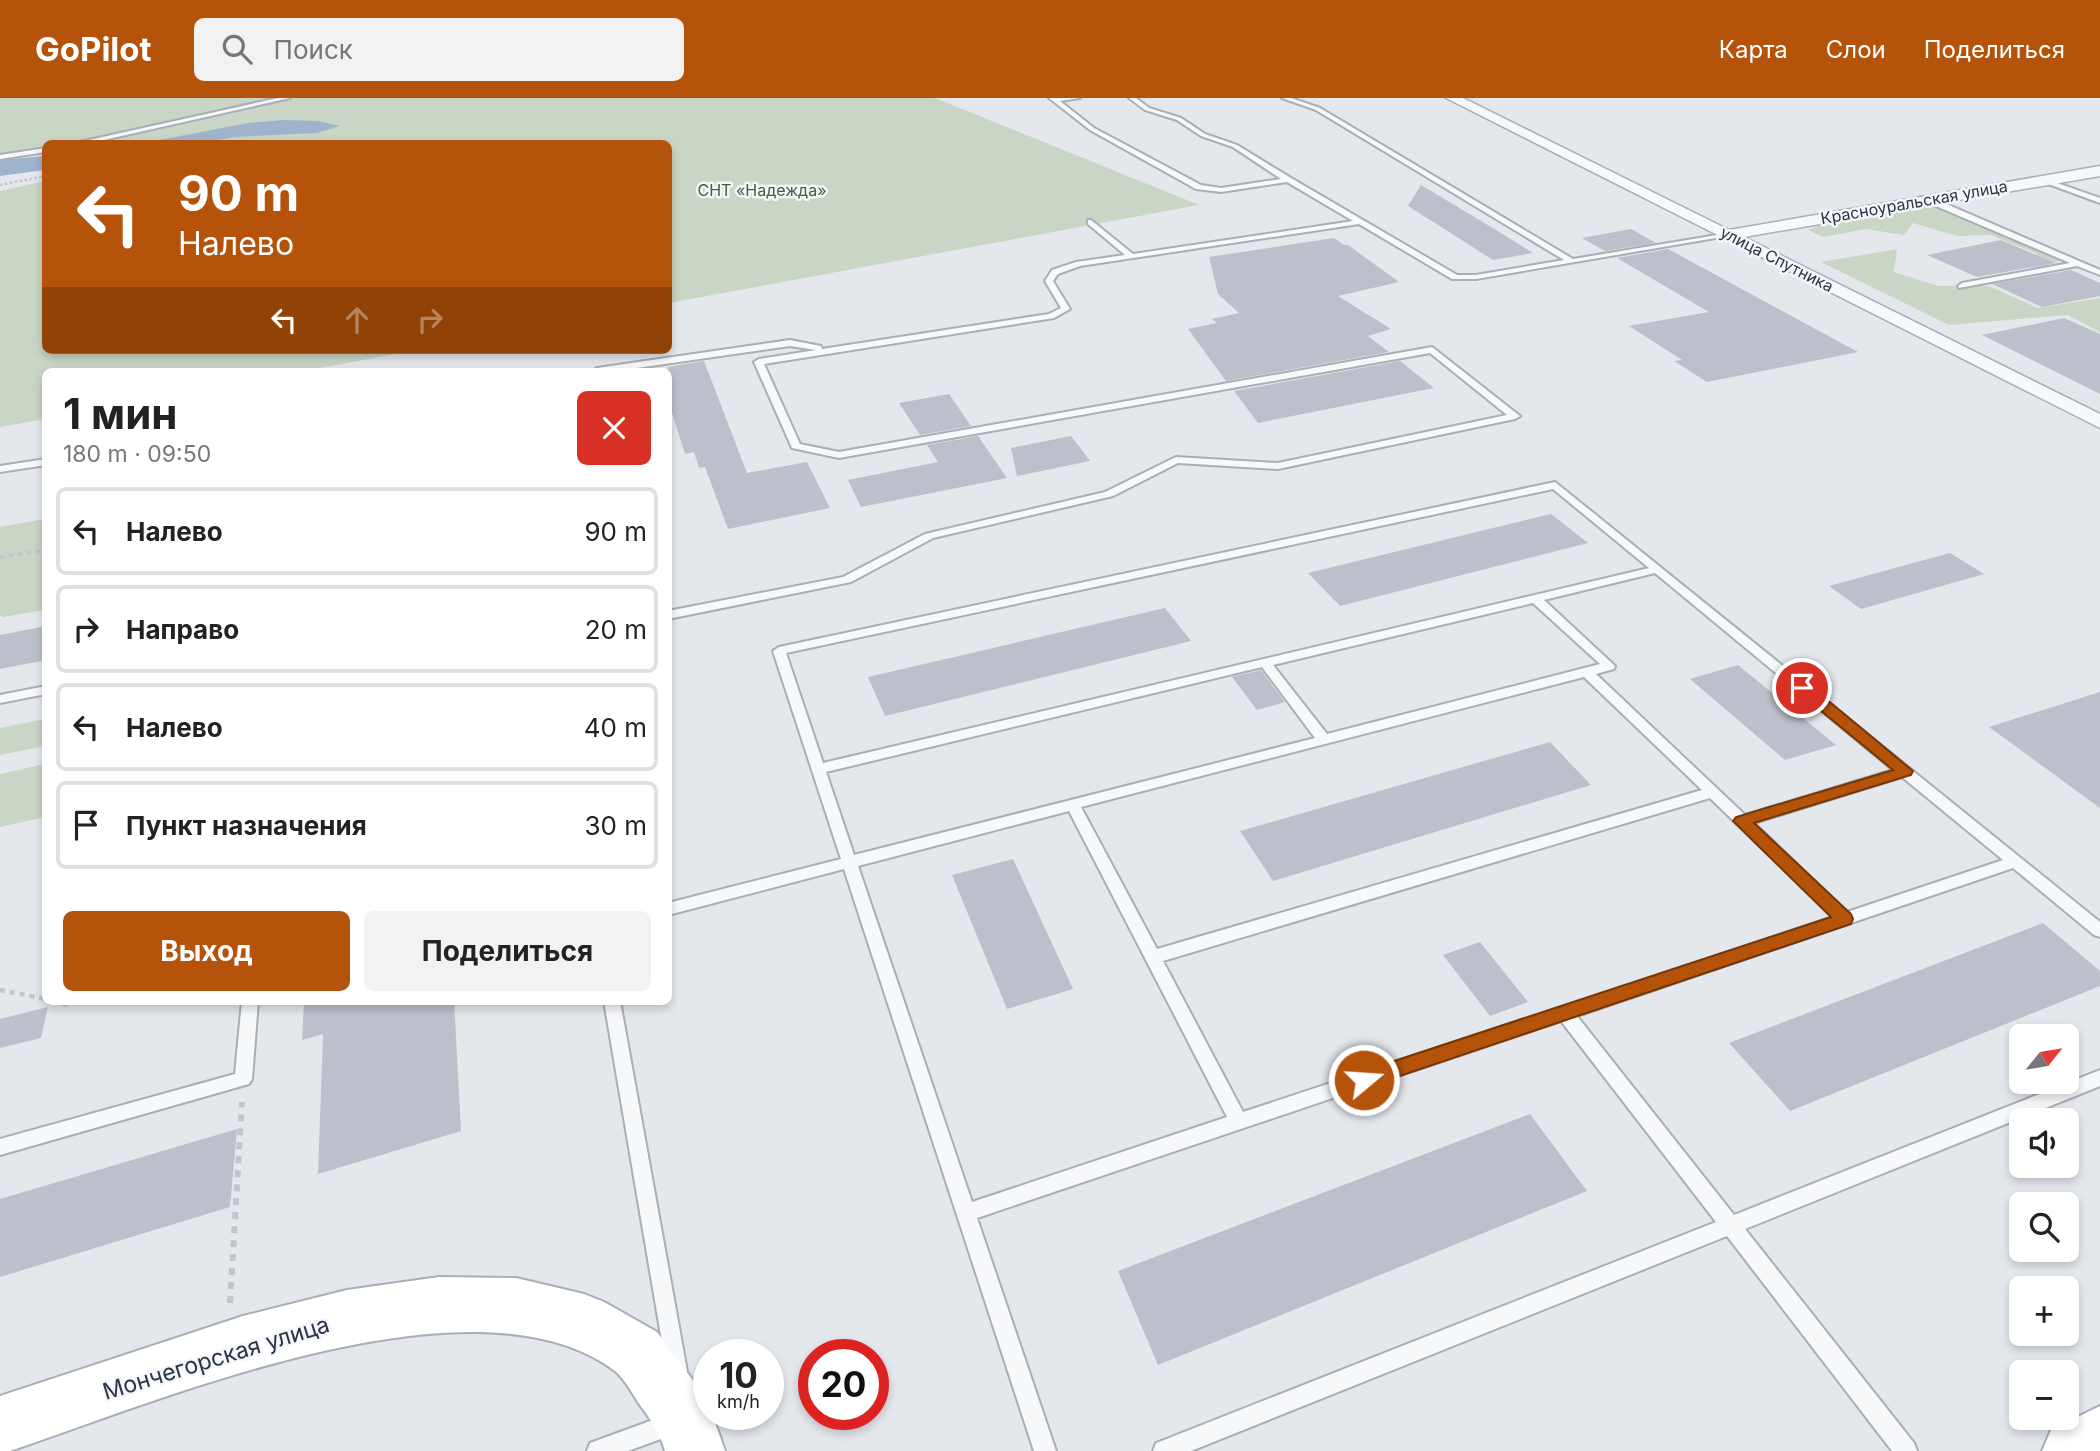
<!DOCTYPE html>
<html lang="ru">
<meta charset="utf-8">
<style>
:root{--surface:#fff;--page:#f2f2f2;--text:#222;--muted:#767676;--line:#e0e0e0;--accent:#b45309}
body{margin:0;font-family:Inter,sans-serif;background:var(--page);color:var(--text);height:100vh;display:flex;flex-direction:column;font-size:26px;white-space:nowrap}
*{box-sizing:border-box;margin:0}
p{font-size:23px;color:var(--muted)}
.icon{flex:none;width:38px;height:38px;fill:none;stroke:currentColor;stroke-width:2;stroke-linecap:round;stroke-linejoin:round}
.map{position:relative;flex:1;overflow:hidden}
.details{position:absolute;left:42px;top:270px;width:630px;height:637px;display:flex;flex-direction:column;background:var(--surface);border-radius:10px;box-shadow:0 4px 10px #0003}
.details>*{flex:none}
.banner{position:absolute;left:42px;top:42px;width:630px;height:214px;border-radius:10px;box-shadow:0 4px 10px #0003;background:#b45309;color:#fff;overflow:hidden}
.needle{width:46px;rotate:60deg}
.controls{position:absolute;left:2009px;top:926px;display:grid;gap:14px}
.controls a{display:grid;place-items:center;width:70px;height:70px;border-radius:10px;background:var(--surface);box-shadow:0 4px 10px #0003;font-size:35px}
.speed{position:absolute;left:693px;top:1241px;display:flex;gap:14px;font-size:35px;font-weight:700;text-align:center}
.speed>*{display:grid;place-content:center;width:91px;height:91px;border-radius:50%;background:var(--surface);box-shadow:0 4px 10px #0003;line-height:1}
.speed small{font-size:18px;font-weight:400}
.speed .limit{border:10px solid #d22;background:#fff;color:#111}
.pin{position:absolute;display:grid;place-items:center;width:60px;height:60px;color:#fff;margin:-30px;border:4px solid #fff;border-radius:50%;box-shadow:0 2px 7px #0007}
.me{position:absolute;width:77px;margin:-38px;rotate:72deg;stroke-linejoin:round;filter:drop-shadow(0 0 5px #0008)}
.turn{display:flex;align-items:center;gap:24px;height:147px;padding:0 21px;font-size:32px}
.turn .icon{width:91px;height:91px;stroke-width:2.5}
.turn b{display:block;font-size:49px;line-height:60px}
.lanes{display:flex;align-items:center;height:66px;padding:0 21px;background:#0003;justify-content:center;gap:35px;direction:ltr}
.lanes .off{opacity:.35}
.round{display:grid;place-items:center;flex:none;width:74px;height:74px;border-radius:10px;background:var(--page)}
.headline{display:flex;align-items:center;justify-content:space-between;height:119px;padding:0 21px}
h1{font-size:42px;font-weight:700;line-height:52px}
.action{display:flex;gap:14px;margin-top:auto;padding:14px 21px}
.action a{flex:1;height:80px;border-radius:10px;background:var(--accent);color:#fff;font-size:28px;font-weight:700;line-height:80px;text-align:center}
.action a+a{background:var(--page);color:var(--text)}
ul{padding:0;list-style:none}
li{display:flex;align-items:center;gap:21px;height:88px;margin:0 14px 10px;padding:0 7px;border:4px solid var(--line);border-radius:10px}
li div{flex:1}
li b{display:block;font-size:26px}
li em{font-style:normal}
header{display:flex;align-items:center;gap:42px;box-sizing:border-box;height:98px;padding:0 35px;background:var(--accent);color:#fff}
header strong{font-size:33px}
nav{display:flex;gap:38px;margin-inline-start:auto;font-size:24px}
.search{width:490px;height:63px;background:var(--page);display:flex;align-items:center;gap:18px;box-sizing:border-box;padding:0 24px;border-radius:10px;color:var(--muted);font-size:26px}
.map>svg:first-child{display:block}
.green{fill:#c9d6c5}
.water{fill:#9fb4cc}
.building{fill:#bbc0ca}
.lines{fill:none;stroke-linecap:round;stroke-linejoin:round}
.lane-casing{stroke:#a9aeb7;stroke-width:4}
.street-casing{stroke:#a9aeb7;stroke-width:3}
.secondary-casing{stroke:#a9aeb7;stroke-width:4}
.path-far3{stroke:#c2c5cb;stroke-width:2.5;stroke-dasharray:2.5 2.5;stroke-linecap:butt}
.path-far2{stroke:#c2c5cb;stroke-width:3.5;stroke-dasharray:4.5 4.5;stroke-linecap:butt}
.path-far1{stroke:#c2c5cb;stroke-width:4.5;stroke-dasharray:5 5;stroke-linecap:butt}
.path{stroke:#c2c5cb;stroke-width:6;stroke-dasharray:7 7;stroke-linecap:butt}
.lane{fill:#f7f8fa;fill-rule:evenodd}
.street{fill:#f7f8fa;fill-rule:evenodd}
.secondary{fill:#fff;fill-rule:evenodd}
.route{fill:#b45309;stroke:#753606;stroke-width:2}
.labels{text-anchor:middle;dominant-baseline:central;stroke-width:5;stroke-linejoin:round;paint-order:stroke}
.far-park-label{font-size:16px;fill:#3f6138;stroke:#f4f6f9}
.far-street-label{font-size:16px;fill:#2b3445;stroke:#f4f6f9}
.near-street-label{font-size:23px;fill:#2b3445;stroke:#f4f6f9}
</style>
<header>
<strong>GoPilot</strong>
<div class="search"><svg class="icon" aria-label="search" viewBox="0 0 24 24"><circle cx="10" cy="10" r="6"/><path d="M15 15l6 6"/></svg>Поиск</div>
<nav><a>Карта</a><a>Слои</a><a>Поделиться</a></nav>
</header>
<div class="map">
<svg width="2100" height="1353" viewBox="0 0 2100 1353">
<rect width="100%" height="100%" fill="#e4e7ec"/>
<path class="green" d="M 0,0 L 935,0 L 1199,107 L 669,205 L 668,46 L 80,46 L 75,42 L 46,46 L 45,48 L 0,58 Z
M 45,83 L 46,252 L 417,252 L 304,273 L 46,273 L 45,321 L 0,329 L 0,93 Z
M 1926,106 L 2063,162 L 2038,170 L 1997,167 L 2038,156 L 1991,137 L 1957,138 L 1913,125 L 1904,137 L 1866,131 L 1823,139 L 1808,132 L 1847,118 Z
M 1897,151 L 1894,174 L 1938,188 L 1989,188 L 2038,210 L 2100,200 L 2100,234 L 2068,217 L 1949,227 L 1821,164 Z
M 45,421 L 45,512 L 3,519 L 0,517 L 0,429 Z
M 45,621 L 45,648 L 0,657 L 0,630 Z
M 45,666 L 45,719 L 0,729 L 0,676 Z"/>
<path class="water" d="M 284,22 L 318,23 L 340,28 L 317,35 L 234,39 L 202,45 L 144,45 L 248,25 Z
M 45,58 L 45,72 L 0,78 L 0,62 Z"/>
<path class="building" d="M 1421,87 L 1501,135 L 1533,155 L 1493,162 L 1408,108 Z
M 1631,131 L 1656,145 L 1605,153 L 1582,140 Z
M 1334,140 L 1344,147 L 1348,147 L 1399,184 L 1338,198 L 1391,231 L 1368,238 L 1389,254 L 1226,283 L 1188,231 L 1217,225 L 1212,221 L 1239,215 L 1218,196 L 1209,159 Z
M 2001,142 L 2055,165 L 1977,179 L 1927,157 Z
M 1668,151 L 1858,254 L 1707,284 L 1674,263 L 1682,262 L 1629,228 L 1709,214 L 1617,160 Z
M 2071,172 L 2100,185 L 2100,198 L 2042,209 L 1992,186 Z
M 2064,220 L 2100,236 L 2100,296 L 1982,237 Z
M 704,263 L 747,375 L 807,364 L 830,410 L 728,431 L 705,369 L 699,370 L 694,354 L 685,356 L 668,302 L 668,269 Z
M 1400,263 L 1434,290 L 1258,325 L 1234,293 Z
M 949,296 L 971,328 L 920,337 L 899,305 Z
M 978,338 L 1007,380 L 861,409 L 848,382 L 938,364 L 927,347 Z
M 1071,338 L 1090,363 L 1017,378 L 1011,350 Z
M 1551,416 L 1588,445 L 1340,508 L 1308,475 Z
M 1950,455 L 1984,476 L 1861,511 L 1829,488 Z
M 1165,510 L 1191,543 L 885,618 L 868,579 Z
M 46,528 L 46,562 L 0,571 L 0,537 Z
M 1738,567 L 1836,647 L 1785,662 L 1690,581 Z
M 1261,572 L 1285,604 L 1257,612 L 1232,579 Z
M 2100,594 L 2100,710 L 1989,629 Z
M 1550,644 L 1591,687 L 1273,783 L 1240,733 Z
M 1013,761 L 1073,891 L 1007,911 L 952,777 Z
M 2043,825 L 2100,873 L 2100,888 L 1790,1013 L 1729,945 Z
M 1480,844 L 1528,904 L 1490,918 L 1443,857 Z
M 304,903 L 454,903 L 461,1033 L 318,1076 L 323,936 L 302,942 Z
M 48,909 L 41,940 L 0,950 L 0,921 Z
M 1530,1016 L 1587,1093 L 1158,1267 L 1118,1173 Z
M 237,1031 L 230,1109 L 0,1179 L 0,1101 Z"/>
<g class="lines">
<defs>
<path id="lane" d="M 278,0 L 290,0 L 86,46 L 71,46 Z
M 1049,0 L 1080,0 L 1060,3 L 1094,30 L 1201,87 L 1221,90 L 1281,81 L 1233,49 L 1201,38 L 1177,22 L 1145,12 L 1129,0 L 1136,0 L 1149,10 L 1181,20 L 1205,36 L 1237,47 L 1291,80 L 1457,177 L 1476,177 L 1564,162 L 1316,12 L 1282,0 L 1291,0 L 1320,10 L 1573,161 L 1729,135 L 1733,137 L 1476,181 L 1452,181 L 1359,126 L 1080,168 L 1058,176 L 1053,183 L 1070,211 L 1054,220 L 764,266 L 800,346 L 839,354 L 1432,249 L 1520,318 L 1515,321 L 1278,371 L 1178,365 L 1113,398 L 933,440 L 851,484 L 668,521 L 668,513 L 843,479 L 925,436 L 1105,394 L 1176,359 L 1278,365 L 1507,317 L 1430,255 L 839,360 L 792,350 L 754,264 L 759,261 L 816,252 L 790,248 L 616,273 L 592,273 L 597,270 L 790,242 L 821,248 L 822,251 L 1049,216 L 1061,210 L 1045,183 L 1052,172 L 1076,164 L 1125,157 L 1088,126 L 1088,122 L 1091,122 L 1133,156 L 1353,123 L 1287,84 L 1221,94 L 1196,91 L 1090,32 Z
M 46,50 L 46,54 L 0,61 L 0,57 Z
M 2043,80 L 2100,100 L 2100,105 L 2043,84 Z
M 1924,99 L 1930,99 L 2100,172 L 2100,177 L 2077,168 L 1959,190 L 1958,188 L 1962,185 L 2070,165 L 1924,103 Z
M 46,361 L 46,367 L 0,374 L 0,368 Z
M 1555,384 L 2100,824 L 2100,839 L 2094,837 L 2013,770 L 1577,918 L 1734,1117 L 2100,972 L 2100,988 L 1745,1131 L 1914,1345 L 1917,1353 L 1892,1353 L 1727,1138 L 1191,1353 L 1153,1353 L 1156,1345 L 1164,1342 L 1716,1124 L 1561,923 L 977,1120 L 1056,1353 L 1034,1353 L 844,771 L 668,817 L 668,805 L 841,761 L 773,553 L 779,549 ZM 1553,391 L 1649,470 L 823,665 L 786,555 ZM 1655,475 L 1893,672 L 1745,717 L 1596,576 L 1614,571 L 1615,568 L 1544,502 ZM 1533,505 L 1600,566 L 1327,636 L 1273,567 ZM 1262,569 L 1315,640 L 854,757 L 826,674 ZM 1584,579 L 1702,692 L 1157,851 L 1081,709 ZM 1902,679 L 2003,762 L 1847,814 L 1754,725 ZM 1710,700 L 1833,819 L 1243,1014 L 1163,863 ZM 1069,713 L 1227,1019 L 972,1104 L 858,768 Z
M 46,588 L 46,596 L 0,605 L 0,597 Z
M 242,903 L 258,903 L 252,981 L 249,986 L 0,1057 L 0,1041 L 235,976 Z
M 604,903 L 620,903 L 687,1273 L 684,1280 L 677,1283 L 670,1280 L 667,1273 Z
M 672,1315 L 680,1318 L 683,1326 L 680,1334 L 628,1353 L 587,1353 L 590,1345 Z"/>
<path id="street" d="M 1446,0 L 1463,0 L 1729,132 L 2100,68 L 2100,78 L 1744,139 L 2100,316 L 2100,330 Z"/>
<path id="secondary" d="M 439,1179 L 516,1180 L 584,1196 L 604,1204 L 657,1234 L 706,1300 L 709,1316 L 712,1316 L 725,1353 L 665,1353 C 660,1335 651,1322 640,1307 C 633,1297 625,1281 615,1273 C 477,1168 158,1303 10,1353 L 0,1353 L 0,1298 L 243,1218 L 347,1192 Z
M 2100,1308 L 2100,1353 L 2042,1353 L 2051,1332 Z"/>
</defs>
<use href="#lane" class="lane-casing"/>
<use href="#street" class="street-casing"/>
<use href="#secondary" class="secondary-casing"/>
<path class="path-far3" d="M 0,87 L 46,78"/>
<path class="path-far2" d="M 0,459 L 46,452"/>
<path class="path-far1" d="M 0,892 L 46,901
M 53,903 L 68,907"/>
<path class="path" d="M 230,1205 L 242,1004"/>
<use href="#lane" class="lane"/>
<use href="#street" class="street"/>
<use href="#secondary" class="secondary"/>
</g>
<path class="route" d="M 1802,585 L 1808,586 L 1913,673 L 1911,677 L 1754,725 L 1851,816 L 1853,821 L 1851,826 L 1364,990 L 1357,988 L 1354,982 L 1357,975 L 1364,973 L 1831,819 L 1733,723 L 1736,719 L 1893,672 L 1797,593 L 1795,590 L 1797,586 Z"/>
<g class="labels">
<g class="far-park-label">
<text x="762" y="92">СНТ «Надежда»</text>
</g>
<g class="far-street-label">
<text transform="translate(1914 104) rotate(-10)">Красноуральская улица</text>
<text transform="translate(1777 161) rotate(27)">улица Спутника</text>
</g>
<g class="near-street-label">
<text transform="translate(216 1260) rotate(-17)">Мончегорская улица</text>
</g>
</g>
</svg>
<div class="controls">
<a><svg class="needle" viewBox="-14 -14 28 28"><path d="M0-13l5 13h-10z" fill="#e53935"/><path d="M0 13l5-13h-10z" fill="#767676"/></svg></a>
<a><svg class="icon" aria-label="sound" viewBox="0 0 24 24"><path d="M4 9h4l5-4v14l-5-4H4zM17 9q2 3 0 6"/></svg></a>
<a><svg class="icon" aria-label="search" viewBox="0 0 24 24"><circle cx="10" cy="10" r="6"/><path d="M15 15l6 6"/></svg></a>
<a>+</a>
<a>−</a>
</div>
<div class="speed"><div>10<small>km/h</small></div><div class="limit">20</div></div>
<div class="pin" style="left:1802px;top:590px;background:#d93025"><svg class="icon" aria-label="arrive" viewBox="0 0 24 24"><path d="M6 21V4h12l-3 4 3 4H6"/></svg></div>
<svg class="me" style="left:1364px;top:982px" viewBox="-20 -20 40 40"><circle r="17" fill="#b45309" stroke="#fff" stroke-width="3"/><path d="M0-11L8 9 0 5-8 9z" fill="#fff"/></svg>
<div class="banner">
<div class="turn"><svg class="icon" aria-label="left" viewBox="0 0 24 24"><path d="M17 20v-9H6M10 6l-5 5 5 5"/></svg><div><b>90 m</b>Налево</div></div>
<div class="lanes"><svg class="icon" aria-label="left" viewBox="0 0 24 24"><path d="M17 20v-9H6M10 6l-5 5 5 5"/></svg><svg class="icon off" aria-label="ahead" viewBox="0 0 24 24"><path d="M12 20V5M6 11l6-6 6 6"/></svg><svg class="icon off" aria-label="right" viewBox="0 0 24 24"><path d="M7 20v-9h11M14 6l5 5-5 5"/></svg></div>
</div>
<section class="details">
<div class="headline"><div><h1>1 мин</h1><p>180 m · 09:50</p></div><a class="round" style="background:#d93025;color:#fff"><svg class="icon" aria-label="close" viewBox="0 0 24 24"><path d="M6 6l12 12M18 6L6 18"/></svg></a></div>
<ul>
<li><svg class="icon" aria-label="left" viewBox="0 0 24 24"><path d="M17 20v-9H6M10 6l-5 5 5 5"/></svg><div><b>Налево</b></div><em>90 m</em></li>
<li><svg class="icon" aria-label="right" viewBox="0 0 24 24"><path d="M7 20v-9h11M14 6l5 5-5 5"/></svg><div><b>Направо</b></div><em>20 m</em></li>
<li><svg class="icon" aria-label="left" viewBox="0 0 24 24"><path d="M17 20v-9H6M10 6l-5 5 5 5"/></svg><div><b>Налево</b></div><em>40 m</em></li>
<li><svg class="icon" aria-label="arrive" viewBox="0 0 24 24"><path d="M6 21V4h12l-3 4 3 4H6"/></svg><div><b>Пункт назначения</b></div><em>30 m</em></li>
</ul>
<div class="action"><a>Выход</a><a>Поделиться</a></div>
</section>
</div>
